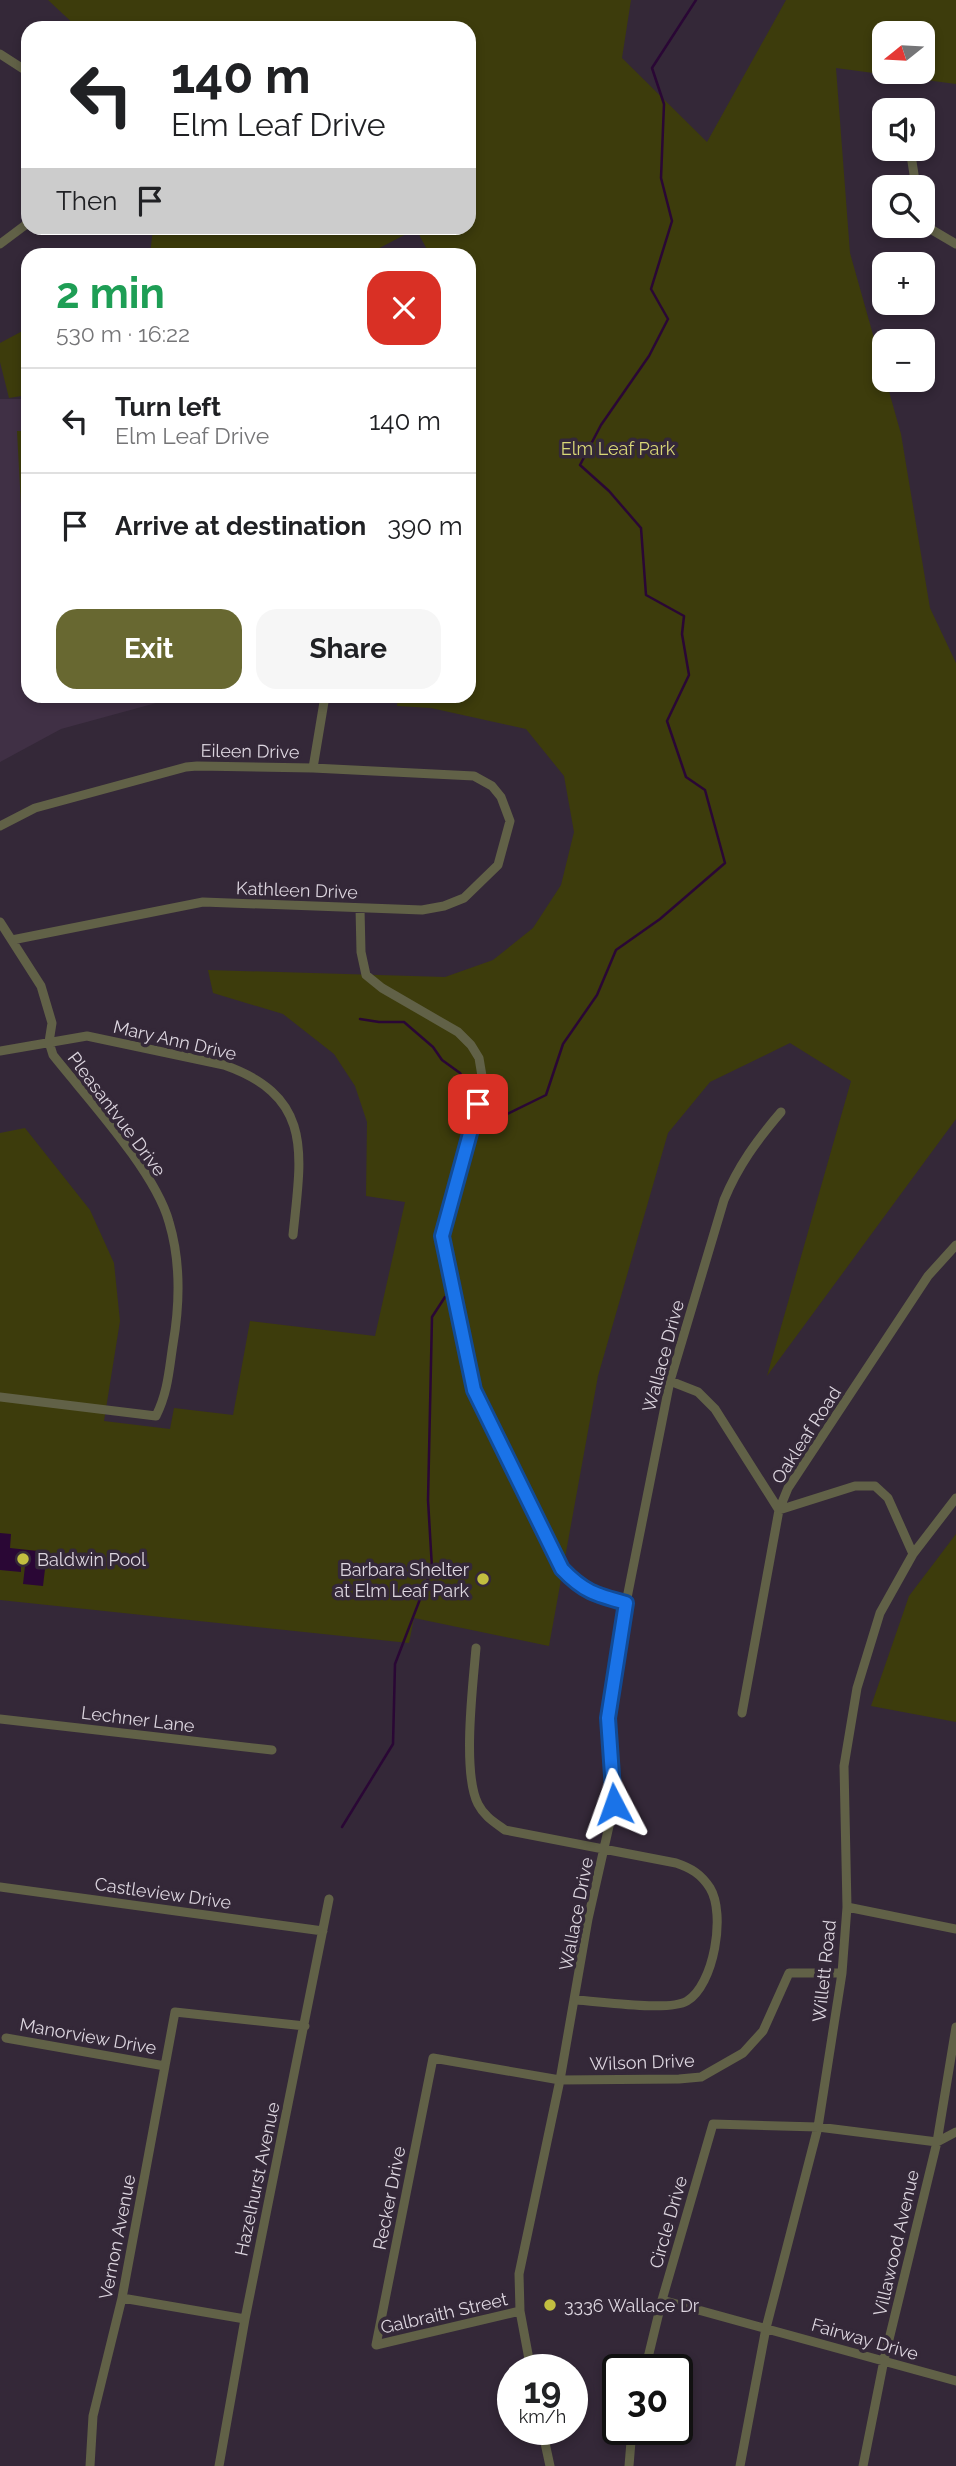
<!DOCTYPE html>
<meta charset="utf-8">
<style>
:root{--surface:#fff;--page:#f6f6f6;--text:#202124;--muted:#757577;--line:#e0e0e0;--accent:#686831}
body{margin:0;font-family:Raleway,sans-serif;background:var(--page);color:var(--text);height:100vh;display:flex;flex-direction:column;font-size:26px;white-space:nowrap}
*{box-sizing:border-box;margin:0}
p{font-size:23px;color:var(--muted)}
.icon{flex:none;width:38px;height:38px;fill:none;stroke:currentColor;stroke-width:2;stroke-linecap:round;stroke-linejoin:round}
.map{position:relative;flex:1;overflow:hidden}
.panel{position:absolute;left:21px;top:248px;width:455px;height:455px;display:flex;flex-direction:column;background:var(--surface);border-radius:21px;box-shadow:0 4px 10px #0003}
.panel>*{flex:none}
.guide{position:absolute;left:21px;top:21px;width:455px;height:214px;border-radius:21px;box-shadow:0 4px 10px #0003;background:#fff;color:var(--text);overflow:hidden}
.needle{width:46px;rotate:252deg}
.fabs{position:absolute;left:872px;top:21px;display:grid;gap:14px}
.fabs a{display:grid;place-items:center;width:63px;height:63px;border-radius:14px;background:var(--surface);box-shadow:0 4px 10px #0003;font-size:35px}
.speed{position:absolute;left:497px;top:2354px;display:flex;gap:14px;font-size:35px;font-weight:700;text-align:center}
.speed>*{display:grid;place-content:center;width:91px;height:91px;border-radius:50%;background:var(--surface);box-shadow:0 4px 10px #0003;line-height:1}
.speed small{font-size:18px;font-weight:400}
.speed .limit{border:4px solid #111;border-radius:10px;background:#fff;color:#111}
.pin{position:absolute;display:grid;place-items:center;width:60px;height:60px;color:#fff;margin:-30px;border-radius:14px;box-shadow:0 4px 10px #0006}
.me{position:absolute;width:77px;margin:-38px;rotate:356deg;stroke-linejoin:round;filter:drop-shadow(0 0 5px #0008)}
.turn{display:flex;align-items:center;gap:24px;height:147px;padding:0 35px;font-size:32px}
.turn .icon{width:91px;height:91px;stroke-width:2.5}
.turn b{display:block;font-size:49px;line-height:60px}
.then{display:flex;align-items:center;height:66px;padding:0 35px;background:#0003;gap:14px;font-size:26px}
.round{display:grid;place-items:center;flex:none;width:74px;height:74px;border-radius:21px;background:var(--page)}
.overview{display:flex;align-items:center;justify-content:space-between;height:119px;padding:0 35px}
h1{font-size:42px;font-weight:700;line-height:52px;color:#1e9e55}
.button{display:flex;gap:14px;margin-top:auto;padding:14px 35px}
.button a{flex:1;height:80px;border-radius:21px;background:var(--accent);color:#fff;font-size:28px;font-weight:700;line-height:80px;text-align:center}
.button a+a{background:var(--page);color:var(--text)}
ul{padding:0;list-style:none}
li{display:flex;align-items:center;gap:21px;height:105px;padding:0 35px;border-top:2px solid var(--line)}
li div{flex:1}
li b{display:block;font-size:26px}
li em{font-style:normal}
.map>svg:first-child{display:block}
.built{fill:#403045}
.green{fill:#3d3c0c;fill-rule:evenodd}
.water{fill:#2a0735}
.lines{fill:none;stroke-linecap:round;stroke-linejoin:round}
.stream{stroke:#2a0735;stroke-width:2.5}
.street{stroke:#616147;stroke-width:9}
.route-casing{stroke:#114b97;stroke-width:18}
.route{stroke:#1a73e8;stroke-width:12}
.poi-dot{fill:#c1be40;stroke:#342838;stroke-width:2.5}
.labels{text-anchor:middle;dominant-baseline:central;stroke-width:7;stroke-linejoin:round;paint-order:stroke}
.park-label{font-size:18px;fill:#d9d777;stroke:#342838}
.street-label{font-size:18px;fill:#dcd5df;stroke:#342838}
.poi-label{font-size:18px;fill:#dcd5df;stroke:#342838;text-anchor:start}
</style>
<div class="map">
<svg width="956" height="2466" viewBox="0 0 956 2466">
<rect width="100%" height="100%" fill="#342838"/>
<path class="built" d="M 0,399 L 28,399 L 28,696 L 178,697 L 61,729 L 0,762 Z"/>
<path class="green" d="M 48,0 L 631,0 L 622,58 L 707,142 L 786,0 L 956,0 L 956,84 L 836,68 L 850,253 L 901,434 L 930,608 L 956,663 L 956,1119 L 767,1376 L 851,1081 L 790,1043 L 710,1082 L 668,1133 L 598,1376 L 549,1646 L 414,1618 L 409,1643 L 0,1600 L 0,1133 L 25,1128 L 90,1210 L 114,1263 L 120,1321 L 104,1421 L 170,1429 L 174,1408 L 233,1415 L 250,1321 L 375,1336 L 405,1202 L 366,1196 L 367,1122 L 355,1086 L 334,1054 L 283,1014 L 213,993 L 208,970 L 445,977 L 493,960 L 533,928 L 561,885 L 574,832 L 564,776 L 526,729 L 431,708 L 397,706 L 398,697 L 469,696 L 469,256 L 430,255 L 416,229 L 366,255 L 150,255 L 153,228 L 469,228 L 469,28 L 78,28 ZM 884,33 L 922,33 L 922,72 L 884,72 Z
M 28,328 L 28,395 L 9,398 L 0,362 L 0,343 Z
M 17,431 L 28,431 L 28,507 L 21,506 Z
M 956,1534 L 956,1722 L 871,1706 L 909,1596 Z"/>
<path class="water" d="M 0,1533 L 11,1534 L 10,1548 L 47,1552 L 43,1586 L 23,1584 L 25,1566 L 21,1566 L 21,1572 L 0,1570 Z"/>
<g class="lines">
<path class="stream" d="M 360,1019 L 379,1022 L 404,1022 L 433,1047 L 442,1060 L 460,1073 L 471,1092
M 497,1119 L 546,1095 L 563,1044 L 597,995 L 616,950 L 660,919 L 725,863 L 705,790 L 686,777 L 667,721 L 689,675 L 682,634 L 684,616 L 646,595 L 641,528 L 609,491 L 580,465 L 601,425 L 649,356 L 668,319 L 651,289 L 672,221 L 661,178 L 664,104 L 652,68 L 696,0
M 342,1827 L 393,1744 L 395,1664 L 432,1568 L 428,1500 L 432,1317 L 445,1297"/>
<path class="street" d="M 0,54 L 28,72
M 910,149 L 916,187
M 922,224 L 956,244
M 0,244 L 28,223
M 313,768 L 325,696
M 0,826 L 35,808 L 186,767 L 197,766 L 313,768 L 474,776 L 492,786 L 501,797 L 510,821 L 498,865 L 464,898 L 444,906 L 422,910 L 203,902 L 12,940
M 360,908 L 361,952 L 366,975 L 382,988 L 458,1032 L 471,1045 L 479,1058 L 482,1076 L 478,1104 L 442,1236 L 474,1390 L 562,1569 C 584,1592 596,1595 626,1603
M 0,922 L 41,986 L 52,1023 L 49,1042 L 53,1055 C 87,1098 155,1171 169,1222 C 181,1262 180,1303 173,1344 C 169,1370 168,1392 156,1416 L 0,1397
M 0,1051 L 87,1036 L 224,1065 C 315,1097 301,1155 293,1235
M 670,1381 L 698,1392 L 715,1409 L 779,1510 L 855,1486 L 875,1486 L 888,1498 L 913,1554
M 476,1648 C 473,1684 462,1773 478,1804 C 484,1816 494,1822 505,1830 L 676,1863 C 691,1868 701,1874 710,1888 C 726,1914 714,1985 687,2001 C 669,2012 598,2001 575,2000
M 742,1713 L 779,1510 L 788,1488 L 928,1276 L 956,1245
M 0,1719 L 272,1750
M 0,1887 L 323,1931
M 847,1907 L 956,1929
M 6,2038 L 165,2066
M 122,2298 L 245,2319
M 662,2300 L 956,2381
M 520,2311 L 376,2345 L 433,2058 L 560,2080 L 679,2079 L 701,2077 L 743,2053 L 763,2031 L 789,1973 L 842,1973
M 531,2370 L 520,2311 L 519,2274 L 560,2080 L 588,1919 L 614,1804 L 608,1719 L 626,1603 L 670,1381 L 724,1200 C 738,1166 757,1140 781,1112
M 645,2370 L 662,2300 L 713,2124 L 818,2127 L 937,2142 L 956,2132
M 542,2429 L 550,2466
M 90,2466 L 93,2416 L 122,2298 L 175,2012 L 305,2026
M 219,2466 L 245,2319 L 329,1899
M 629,2466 L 632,2429
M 740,2466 L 766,2328 L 818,2127 L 842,1973 L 847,1907 L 844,1766 L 857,1688 L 880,1613 L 913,1554 L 956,1498
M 863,2466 L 884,2360 L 937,2142 L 956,2027"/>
</g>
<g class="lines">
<defs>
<path id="route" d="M 478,1104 L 442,1236 L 474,1390 L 562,1569 C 584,1592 596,1595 626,1603 L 608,1718 L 614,1804"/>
</defs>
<use href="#route" class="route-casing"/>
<use href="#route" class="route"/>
</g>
<g class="poi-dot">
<circle cx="23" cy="1559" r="7"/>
<circle cx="483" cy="1579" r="7"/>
<circle cx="550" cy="2305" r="7"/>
</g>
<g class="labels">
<g class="park-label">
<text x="618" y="448">Elm Leaf Park</text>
</g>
<g class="street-label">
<text transform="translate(250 751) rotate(1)">Eileen Drive</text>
<text transform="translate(297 890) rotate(2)">Kathleen Drive</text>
<text transform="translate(175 1040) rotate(13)">Mary Ann Drive</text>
<text transform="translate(117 1114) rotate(53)">Pleasantvue Drive</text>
<text transform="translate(663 1356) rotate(-75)">Wallace Drive</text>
<text transform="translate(806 1435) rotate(-57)">Oakleaf Road</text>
<text transform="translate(138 1719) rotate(7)">Lechner Lane</text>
<text transform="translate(163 1893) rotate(8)">Castleview Drive</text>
<text transform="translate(576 1914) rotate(-79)">Wallace Drive</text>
<text transform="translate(824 1971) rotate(-84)">Willett Road</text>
<text transform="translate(88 2036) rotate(10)">Manorview Drive</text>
<text transform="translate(642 2062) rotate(-2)">Wilson Drive</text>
<text transform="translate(257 2179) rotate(-78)">Hazelhurst Avenue</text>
<text transform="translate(389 2198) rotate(-79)">Recker Drive</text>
<text transform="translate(668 2222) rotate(-74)">Circle Drive</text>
<text transform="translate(117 2237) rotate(-79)">Vernon Avenue</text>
<text transform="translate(896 2243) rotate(-77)">Villawood Avenue</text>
<text transform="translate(444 2313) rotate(-13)">Galbraith Street</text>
<text transform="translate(865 2339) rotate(16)">Fairway Drive</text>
</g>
<g class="poi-label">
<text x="37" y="1559">Baldwin Pool</text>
<text x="469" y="1569" text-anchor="end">Barbara Shelter<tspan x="469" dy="21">at Elm Leaf Park</tspan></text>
<text x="564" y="2305">3336 Wallace Dr</text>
</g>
</g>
</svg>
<div class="fabs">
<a><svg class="needle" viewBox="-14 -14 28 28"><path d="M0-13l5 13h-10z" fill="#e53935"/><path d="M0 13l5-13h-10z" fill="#757577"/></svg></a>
<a><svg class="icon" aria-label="sound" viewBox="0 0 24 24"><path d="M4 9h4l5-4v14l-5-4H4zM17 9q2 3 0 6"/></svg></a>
<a><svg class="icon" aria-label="search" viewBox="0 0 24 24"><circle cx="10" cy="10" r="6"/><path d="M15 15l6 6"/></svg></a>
<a>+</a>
<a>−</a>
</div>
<div class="speed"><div>19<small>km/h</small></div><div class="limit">30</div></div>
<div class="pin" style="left:478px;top:1104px;background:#d93025"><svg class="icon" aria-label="arrive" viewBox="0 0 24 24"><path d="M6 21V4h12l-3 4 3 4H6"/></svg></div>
<svg class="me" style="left:614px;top:1804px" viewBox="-20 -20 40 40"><path d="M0-17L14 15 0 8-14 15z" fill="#1a73e8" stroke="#fff" stroke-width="4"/></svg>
<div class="guide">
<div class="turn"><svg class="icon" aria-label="left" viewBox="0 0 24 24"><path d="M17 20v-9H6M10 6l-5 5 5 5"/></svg><div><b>140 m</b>Elm Leaf Drive</div></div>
<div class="then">Then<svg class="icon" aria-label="arrive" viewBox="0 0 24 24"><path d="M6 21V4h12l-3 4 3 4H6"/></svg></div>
</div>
<section class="panel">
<div class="overview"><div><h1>2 min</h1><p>530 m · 16:22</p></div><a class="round" style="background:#d93025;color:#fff"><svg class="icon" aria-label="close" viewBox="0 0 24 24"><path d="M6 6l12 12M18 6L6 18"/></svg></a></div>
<ul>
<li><svg class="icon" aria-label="left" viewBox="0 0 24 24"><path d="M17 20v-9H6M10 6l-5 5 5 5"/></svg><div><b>Turn left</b><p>Elm Leaf Drive</p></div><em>140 m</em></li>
<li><svg class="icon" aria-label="arrive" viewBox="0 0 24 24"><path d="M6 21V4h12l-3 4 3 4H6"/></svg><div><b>Arrive at destination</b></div><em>390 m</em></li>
</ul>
<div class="button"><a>Exit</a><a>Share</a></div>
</section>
</div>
